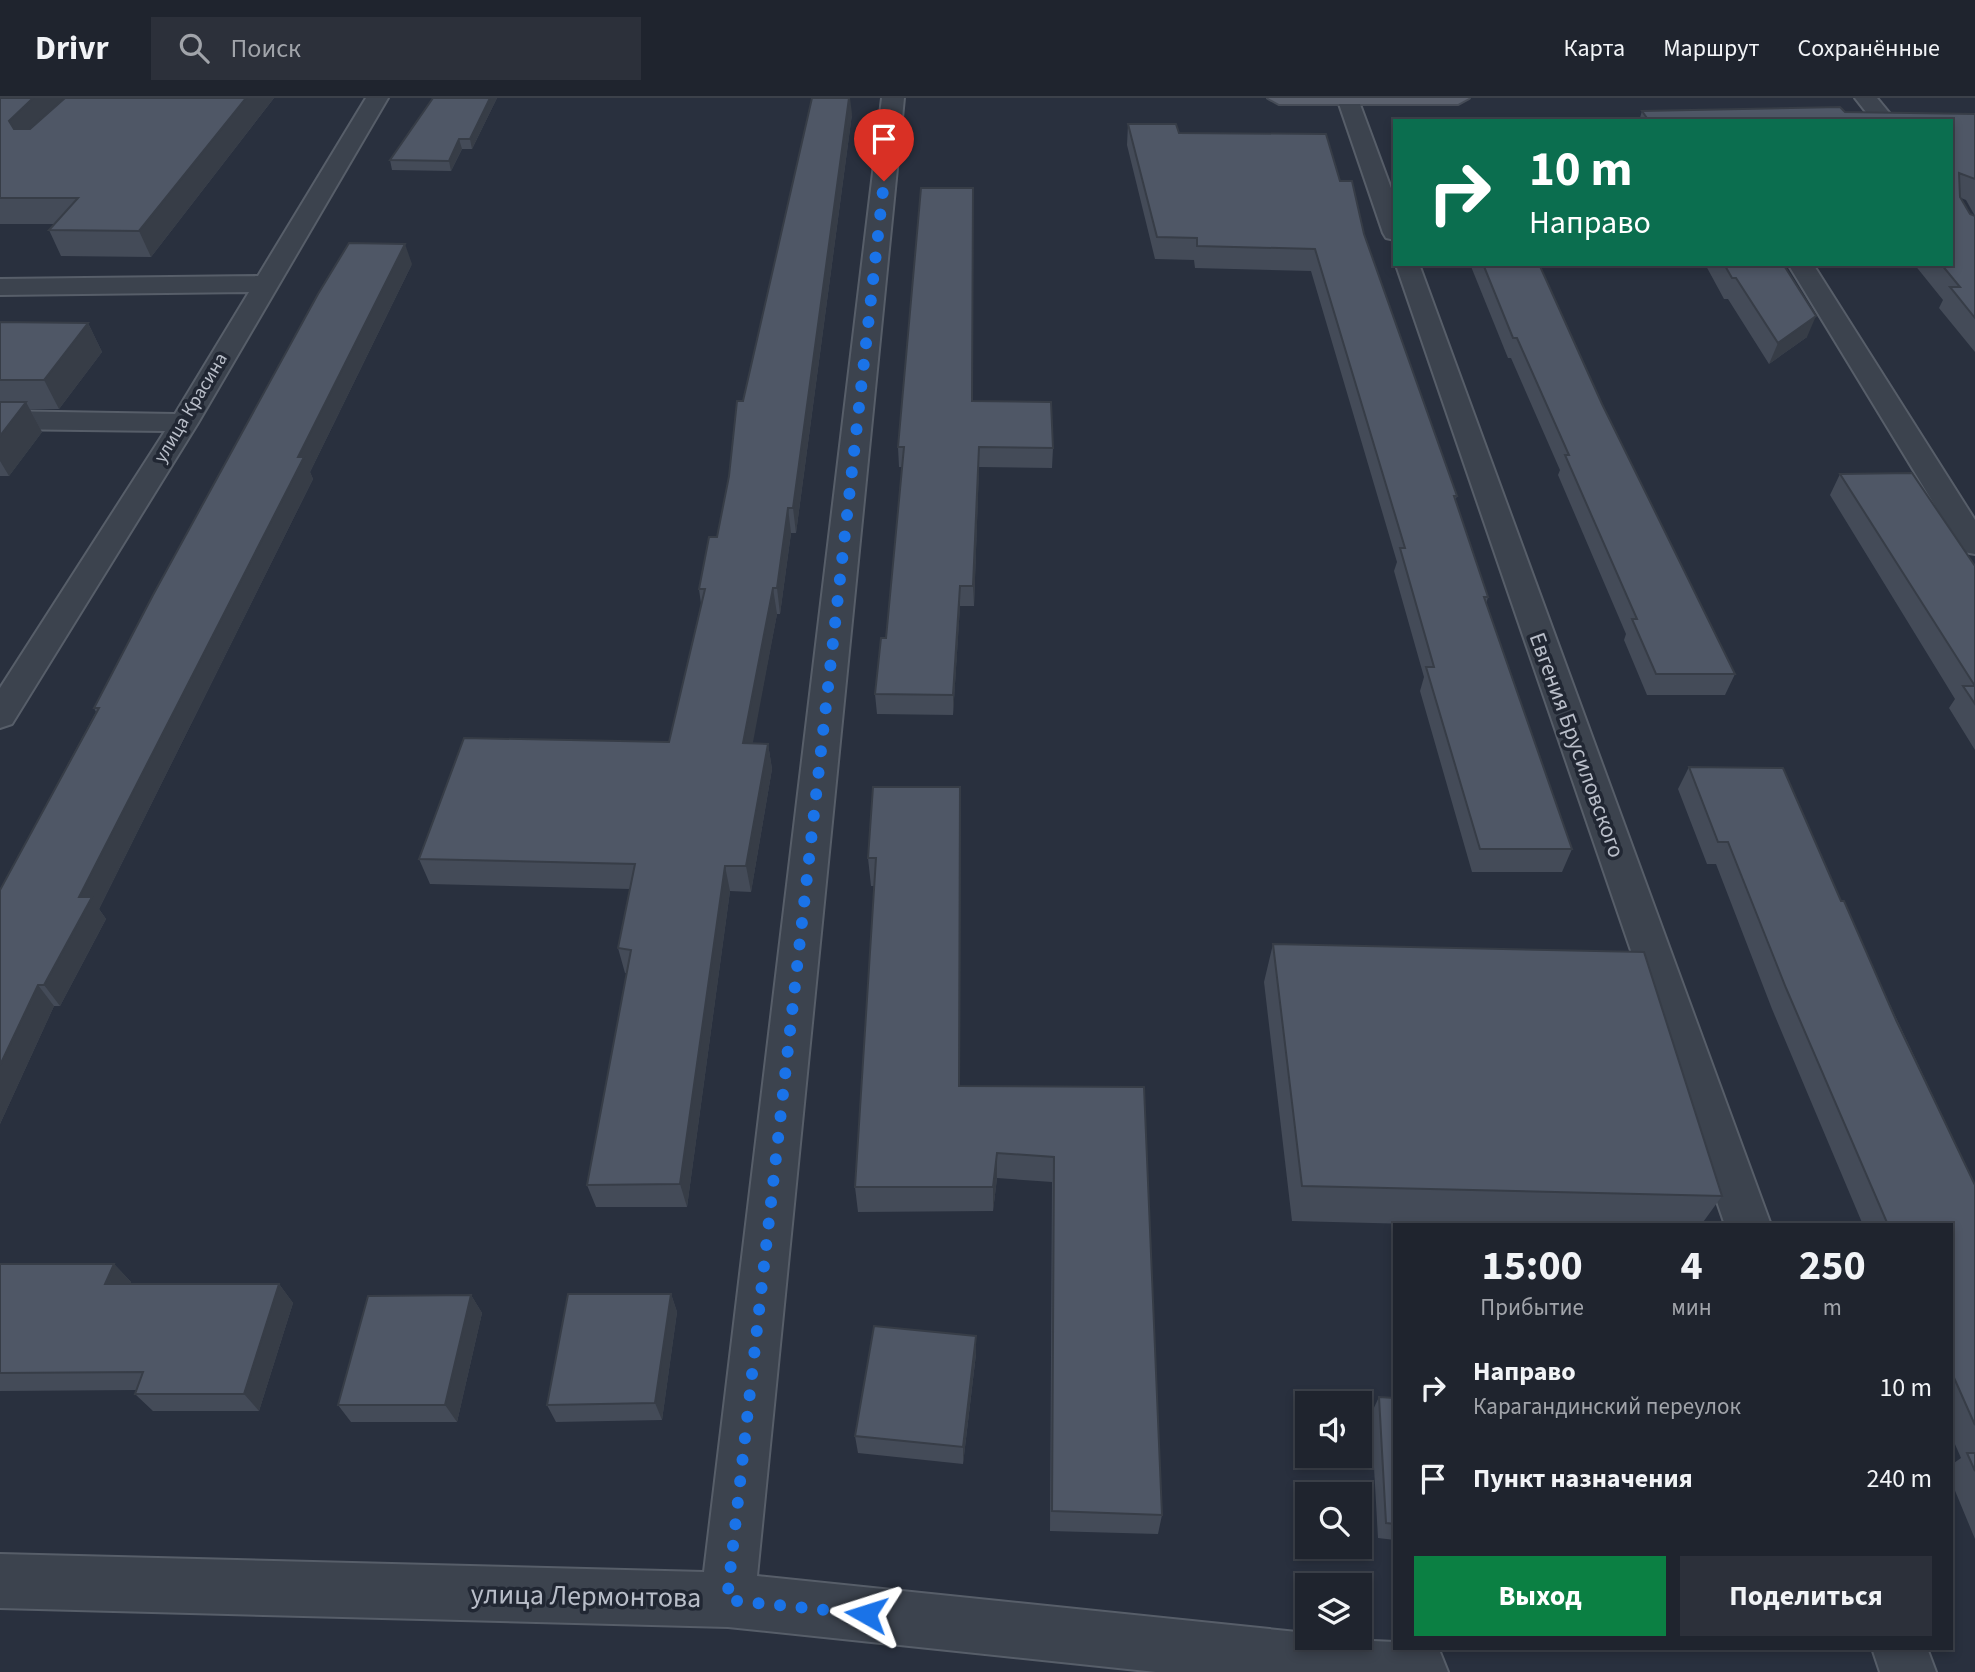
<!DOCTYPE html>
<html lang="ru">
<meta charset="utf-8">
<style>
:root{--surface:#1f242e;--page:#2c303a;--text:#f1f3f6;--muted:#a1a4aa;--line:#3c414a;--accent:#0b8043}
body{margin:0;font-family:"Source Sans 3",sans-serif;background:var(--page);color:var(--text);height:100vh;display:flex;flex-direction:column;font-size:26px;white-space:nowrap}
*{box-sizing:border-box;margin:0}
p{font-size:23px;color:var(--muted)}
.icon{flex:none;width:38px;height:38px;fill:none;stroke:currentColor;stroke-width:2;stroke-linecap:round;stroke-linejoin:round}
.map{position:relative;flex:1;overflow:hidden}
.details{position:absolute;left:1393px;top:1125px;width:560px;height:427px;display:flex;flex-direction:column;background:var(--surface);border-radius:0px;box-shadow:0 4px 10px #0003,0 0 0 2px var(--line)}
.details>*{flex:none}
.hud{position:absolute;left:1393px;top:21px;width:560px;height:147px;border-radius:0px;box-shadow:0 4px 10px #0003,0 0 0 2px var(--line);background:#0b6e4f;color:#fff;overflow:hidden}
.fabs{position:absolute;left:1295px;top:1293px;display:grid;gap:14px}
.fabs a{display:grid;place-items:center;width:77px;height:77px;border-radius:0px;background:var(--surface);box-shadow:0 4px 10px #0003,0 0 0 2px var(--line);font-size:35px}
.pin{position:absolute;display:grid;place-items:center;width:60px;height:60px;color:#fff;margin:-72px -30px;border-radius:50% 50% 50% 0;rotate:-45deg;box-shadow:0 0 7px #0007}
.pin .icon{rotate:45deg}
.me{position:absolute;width:77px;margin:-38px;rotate:276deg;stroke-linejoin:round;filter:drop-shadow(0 0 5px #0008)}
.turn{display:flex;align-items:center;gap:24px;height:147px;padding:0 21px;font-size:32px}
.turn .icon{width:91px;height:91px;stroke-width:2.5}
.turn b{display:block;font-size:49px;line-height:60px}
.eta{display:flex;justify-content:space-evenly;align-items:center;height:119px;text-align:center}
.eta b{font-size:42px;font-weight:700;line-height:49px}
.cta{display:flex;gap:14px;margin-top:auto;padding:14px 21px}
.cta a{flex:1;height:80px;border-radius:0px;background:var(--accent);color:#fff;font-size:28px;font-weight:700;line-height:80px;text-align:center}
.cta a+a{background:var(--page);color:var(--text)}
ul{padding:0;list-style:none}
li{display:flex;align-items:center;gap:21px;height:91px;padding:0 21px}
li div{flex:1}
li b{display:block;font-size:26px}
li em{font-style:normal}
header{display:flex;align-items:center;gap:42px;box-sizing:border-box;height:98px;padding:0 35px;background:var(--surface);border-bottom:2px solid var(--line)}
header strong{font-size:33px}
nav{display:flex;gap:38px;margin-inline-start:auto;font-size:24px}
.search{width:490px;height:63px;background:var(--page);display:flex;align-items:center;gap:18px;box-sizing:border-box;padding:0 24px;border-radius:0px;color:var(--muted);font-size:26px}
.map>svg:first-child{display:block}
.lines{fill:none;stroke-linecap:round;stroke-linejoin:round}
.minor-casing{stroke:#575e69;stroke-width:4}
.major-casing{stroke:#464c57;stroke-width:4}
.minor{fill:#3c434e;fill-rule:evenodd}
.major{fill:#5b616e;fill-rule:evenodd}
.wall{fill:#444b58;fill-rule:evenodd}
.shaded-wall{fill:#373d47}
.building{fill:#4f5766;stroke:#373d47;stroke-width:2}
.route{stroke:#1a73e8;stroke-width:12;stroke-dasharray:0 21.6}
.labels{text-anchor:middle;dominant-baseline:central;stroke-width:7;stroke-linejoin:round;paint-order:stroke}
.far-street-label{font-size:19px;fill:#b9bec9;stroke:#212733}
.street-label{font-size:23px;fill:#b9bec9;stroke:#212733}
.near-street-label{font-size:28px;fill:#b9bec9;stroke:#212733}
</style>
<header>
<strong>Drivr</strong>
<div class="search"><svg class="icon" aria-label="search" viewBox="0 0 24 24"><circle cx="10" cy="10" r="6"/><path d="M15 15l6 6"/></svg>Поиск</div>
<nav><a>Карта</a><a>Маршрут</a><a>Сохранённые</a></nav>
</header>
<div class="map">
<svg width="1975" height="1574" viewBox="0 0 1975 1574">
<rect width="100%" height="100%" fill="#29303e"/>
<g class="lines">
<defs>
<path id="minor" d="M 366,0 L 388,0 L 198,325 L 12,626 L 0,630 L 0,590 L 165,333 L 0,331 L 0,313 L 175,316 L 249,194 L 0,197 L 0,181 L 258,178 Z
M 882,0 L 904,0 L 757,1478 L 1307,1535 L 1307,1540 L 1395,1544 L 1395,1550 L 1430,1550 L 1440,1554 L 1448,1574 L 1156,1574 L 728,1529 L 0,1510 L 0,1456 L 704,1474 Z
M 1337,0 L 1358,1 L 1395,101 L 1395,142 L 1386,140 L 1383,135 Z
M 1855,0 L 1877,0 L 1896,23 L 1873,23 Z
M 1395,164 L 1419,166 L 1771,1127 L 1725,1127 Z
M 1788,166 L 1813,166 L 1975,422 L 1975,456 L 1964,454 L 1959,447 Z
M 1872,1550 L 1927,1550 L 1936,1574 L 1880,1574 Z"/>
<path id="major" d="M 1268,0 L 1469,0 L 1458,6 L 1279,6 Z"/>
</defs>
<use href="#minor" class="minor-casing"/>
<use href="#major" class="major-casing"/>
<use href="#minor" class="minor"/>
<use href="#major" class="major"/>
</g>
<path class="wall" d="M 0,0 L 274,0 L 151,159 L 61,158 L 49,132 L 54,126 L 0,126 Z
M 433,0 L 497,0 L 472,51 L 462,51 L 451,73 L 392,72 L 390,62 Z
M 1642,13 L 1975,16 L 1975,254 L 1939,210 L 1943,202 L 1914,166 L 1951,166 L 1951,23 L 1639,23 ZM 1961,100 L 1966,102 L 1975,118 L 1970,116 Z
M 852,16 L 796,435 L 791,435 L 780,516 L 777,516 L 752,645 L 768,646 L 772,671 L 751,794 L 730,793 L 687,1109 L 596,1109 L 587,1087 L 627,875 L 625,875 L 618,850 L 630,791 L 430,786 L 419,761 L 669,644 L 701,506 L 699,491 L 717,439 L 743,303 Z
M 1128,26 L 1179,35 L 1340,83 L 1364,136 L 1457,398 L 1455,403 L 1488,499 L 1486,506 L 1572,751 L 1562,774 L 1472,774 L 1420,593 L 1424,579 L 1394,473 L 1397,464 L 1311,173 L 1195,170 L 1194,162 L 1155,161 L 1127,47 Z
M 412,166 L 310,374 L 313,381 L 99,811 L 106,821 L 60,908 L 54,908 L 0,1026 L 0,792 L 96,614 L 94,610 Z
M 1470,166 L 1539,166 L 1602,306 L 1735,576 L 1725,597 L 1647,597 L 1624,542 L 1626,536 L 1558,377 L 1560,372 L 1511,260 L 1508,260 Z
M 1705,166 L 1783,166 L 1807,239 L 1769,266 L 1728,201 L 1724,201 Z
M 0,224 L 88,225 L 102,254 L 59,311 L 30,311 L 42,334 L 9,378 L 0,378 Z
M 972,303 L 1053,350 L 1052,370 L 979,369 L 974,508 L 960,508 L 953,617 L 877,616 L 875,596 L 886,540 L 902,369 L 899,369 L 898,349 Z
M 1840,376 L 1975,468 L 1975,652 L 1949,610 L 1955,601 L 1830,397 Z
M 1689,669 L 1841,803 L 1975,1087 L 1975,1441 L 1951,1383 L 1951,1367 L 1961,1360 L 1951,1337 L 1951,1127 L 1863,1127 L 1772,911 L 1716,766 L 1707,766 L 1678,691 Z
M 960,689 L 960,988 L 1144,989 L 1162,1417 L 1158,1436 L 1050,1433 L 1052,1084 L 997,1080 L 993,1113 L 858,1114 L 855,1089 L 874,788 L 871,788 L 868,760 Z
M 1273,846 L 1722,1098 L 1701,1127 L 1453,1127 L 1292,1123 L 1264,884 Z
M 0,1166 L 114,1166 L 131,1184 L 130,1186 L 279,1186 L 293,1205 L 259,1313 L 153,1313 L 135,1296 L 137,1292 L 0,1293 Z
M 671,1196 L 677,1214 L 662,1322 L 556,1324 L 547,1307 Z
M 471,1197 L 482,1215 L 457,1324 L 351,1324 L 338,1307 Z
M 976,1238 L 976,1256 L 963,1366 L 858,1355 L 855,1338 Z
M 1379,1299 L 1395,1300 L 1395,1442 L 1378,1440 L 1371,1316 Z"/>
<path class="shaded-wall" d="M 33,0 L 68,0 L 21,48 L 9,23 Z
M 246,0 L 274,0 L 151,159 L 139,133 Z
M 490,0 L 497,0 L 472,51 L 470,41 Z
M 849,0 L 850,0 L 852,16 L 796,435 L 793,410 Z
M 459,41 L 462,51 L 451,73 L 449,63 Z
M 405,146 L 412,166 L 310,374 L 313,381 L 99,811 L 106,821 L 60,908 L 44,887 L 79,799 L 298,359 Z
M 1816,218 L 1807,239 L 1769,266 L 1778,245 Z
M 88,225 L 102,254 L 59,311 L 44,282 Z
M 26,304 L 42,334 L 9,378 L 0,363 L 0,338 Z
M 979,349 L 979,369 L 974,508 L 973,488 Z
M 788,410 L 791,435 L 780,516 L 777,490 Z
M 960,488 L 960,508 L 953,617 L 953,597 Z
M 773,490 L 777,516 L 748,671 L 743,645 Z
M 768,646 L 772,671 L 751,794 L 746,768 Z
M 960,689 L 961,717 L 960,1014 L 959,988 Z
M 725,768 L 730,793 L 687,1109 L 680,1086 Z
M 38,887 L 54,908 L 0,1026 L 0,967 Z
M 997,1055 L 997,1080 L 993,1113 L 993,1089 Z
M 114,1166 L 131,1184 L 123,1205 L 105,1186 Z
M 279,1186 L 293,1205 L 259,1313 L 244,1296 Z
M 671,1196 L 677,1214 L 662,1322 L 655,1305 Z
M 471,1197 L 482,1215 L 457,1324 L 445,1307 Z
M 976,1238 L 976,1256 L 963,1366 L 963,1349 Z"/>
<path class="building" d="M 0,0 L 33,0 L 9,23 L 14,31 L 30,31 L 65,0 L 246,0 L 139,133 L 49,132 L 78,100 L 0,100 Z
M 433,0 L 490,0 L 470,41 L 459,41 L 449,63 L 390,62 Z
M 812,0 L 849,0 L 793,410 L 788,410 L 777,490 L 773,490 L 743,645 L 768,646 L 746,768 L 725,768 L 680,1086 L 587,1087 L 631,852 L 618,850 L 635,766 L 419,761 L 464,640 L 669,644 L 705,491 L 699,491 L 709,439 L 717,439 L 729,378 L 737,303 L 743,303 Z
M 1840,9 L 1845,14 L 1975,16 L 1975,81 L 1959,75 L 1960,99 L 1970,116 L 1975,118 L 1975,220 L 1950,189 L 1960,189 L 1941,166 L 1951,166 L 1951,23 L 1649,23 L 1642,13 Z
M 1128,26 L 1176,26 L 1179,35 L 1326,36 L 1340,83 L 1352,83 L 1364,136 L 1457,398 L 1454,398 L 1488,499 L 1484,499 L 1572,751 L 1480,751 L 1426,569 L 1434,569 L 1400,450 L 1405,450 L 1315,151 L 1197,148 L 1197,140 L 1157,139 Z
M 921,90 L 973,90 L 972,303 L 1051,304 L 1053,350 L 979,349 L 973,488 L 960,488 L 953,597 L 875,596 L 881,540 L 886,540 L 904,349 L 898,349 Z
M 349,145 L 405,146 L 298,359 L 304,359 L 79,799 L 92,799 L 44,887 L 38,887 L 0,967 L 0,792 L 99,610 L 94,610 L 153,497 L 318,196 Z
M 1483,166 L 1539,166 L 1602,306 L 1735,576 L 1656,576 L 1632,521 L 1637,521 L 1565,357 L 1569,357 L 1517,240 L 1513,240 Z
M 1724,166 L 1783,166 L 1816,218 L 1778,245 L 1736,180 L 1732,180 Z
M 0,224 L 88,225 L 44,282 L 0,282 Z
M 0,304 L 26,304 L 0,338 Z
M 1912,375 L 1975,468 L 1975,606 L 1963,588 L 1975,588 L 1840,376 Z
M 1689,669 L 1783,670 L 1841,803 L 1844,803 L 1896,922 L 1975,1087 L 1975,1327 L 1951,1273 L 1951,1127 L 1888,1127 L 1786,890 L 1728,744 L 1718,744 Z
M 873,689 L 960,689 L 959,988 L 1144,989 L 1162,1417 L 1052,1413 L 1054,1059 L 997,1055 L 993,1089 L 855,1089 L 876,760 L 868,760 Z
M 1273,846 L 1644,854 L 1722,1098 L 1302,1088 Z
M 0,1166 L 114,1166 L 105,1186 L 279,1186 L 244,1296 L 135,1296 L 143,1274 L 0,1275 Z
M 568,1196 L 671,1196 L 655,1305 L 547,1307 Z
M 471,1197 L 445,1307 L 338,1307 L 368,1198 Z
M 874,1228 L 976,1238 L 963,1349 L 855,1338 Z
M 1379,1299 L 1395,1300 L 1395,1426 L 1386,1425 Z
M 1967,1355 L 1975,1355 L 1975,1373 Z"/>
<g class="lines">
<path class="route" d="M 866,1516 L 727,1502 L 884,83"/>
</g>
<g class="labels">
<g class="far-street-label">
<text transform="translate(191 310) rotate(-59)">улица Красина</text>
</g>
<g class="street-label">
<text transform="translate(1577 647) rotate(70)">Евгения Брусиловского</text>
</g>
<g class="near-street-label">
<text transform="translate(586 1498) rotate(1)">улица Лермонтова</text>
</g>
</g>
</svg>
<div class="fabs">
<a><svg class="icon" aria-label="sound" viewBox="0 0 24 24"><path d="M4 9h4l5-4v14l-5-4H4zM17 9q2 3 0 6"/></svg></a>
<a><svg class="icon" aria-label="search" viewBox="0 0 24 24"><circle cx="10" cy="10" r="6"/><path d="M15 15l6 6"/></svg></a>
<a><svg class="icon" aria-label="layers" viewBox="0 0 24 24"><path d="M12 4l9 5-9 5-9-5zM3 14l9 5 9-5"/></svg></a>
</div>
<div class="pin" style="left:884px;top:83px;background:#d93025"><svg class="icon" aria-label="arrive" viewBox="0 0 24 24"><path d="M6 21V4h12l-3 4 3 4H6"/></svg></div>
<svg class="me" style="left:866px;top:1516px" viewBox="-20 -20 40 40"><path d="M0-17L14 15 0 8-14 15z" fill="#1a73e8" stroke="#fff" stroke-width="4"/></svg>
<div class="hud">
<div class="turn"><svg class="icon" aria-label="right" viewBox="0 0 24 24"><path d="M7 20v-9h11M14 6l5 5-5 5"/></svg><div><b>10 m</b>Направо</div></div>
</div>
<section class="details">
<div class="eta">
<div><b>15:00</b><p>Прибытие</p></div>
<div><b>4</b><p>мин</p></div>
<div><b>250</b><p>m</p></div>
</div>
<ul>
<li><svg class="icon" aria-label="right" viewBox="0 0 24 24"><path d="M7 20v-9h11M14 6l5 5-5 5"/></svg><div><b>Направо</b><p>Карагандинский переулок</p></div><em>10 m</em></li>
<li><svg class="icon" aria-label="arrive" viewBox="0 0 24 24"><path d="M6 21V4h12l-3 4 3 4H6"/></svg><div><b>Пункт назначения</b></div><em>240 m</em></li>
</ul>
<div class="cta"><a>Выход</a><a>Поделиться</a></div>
</section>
</div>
